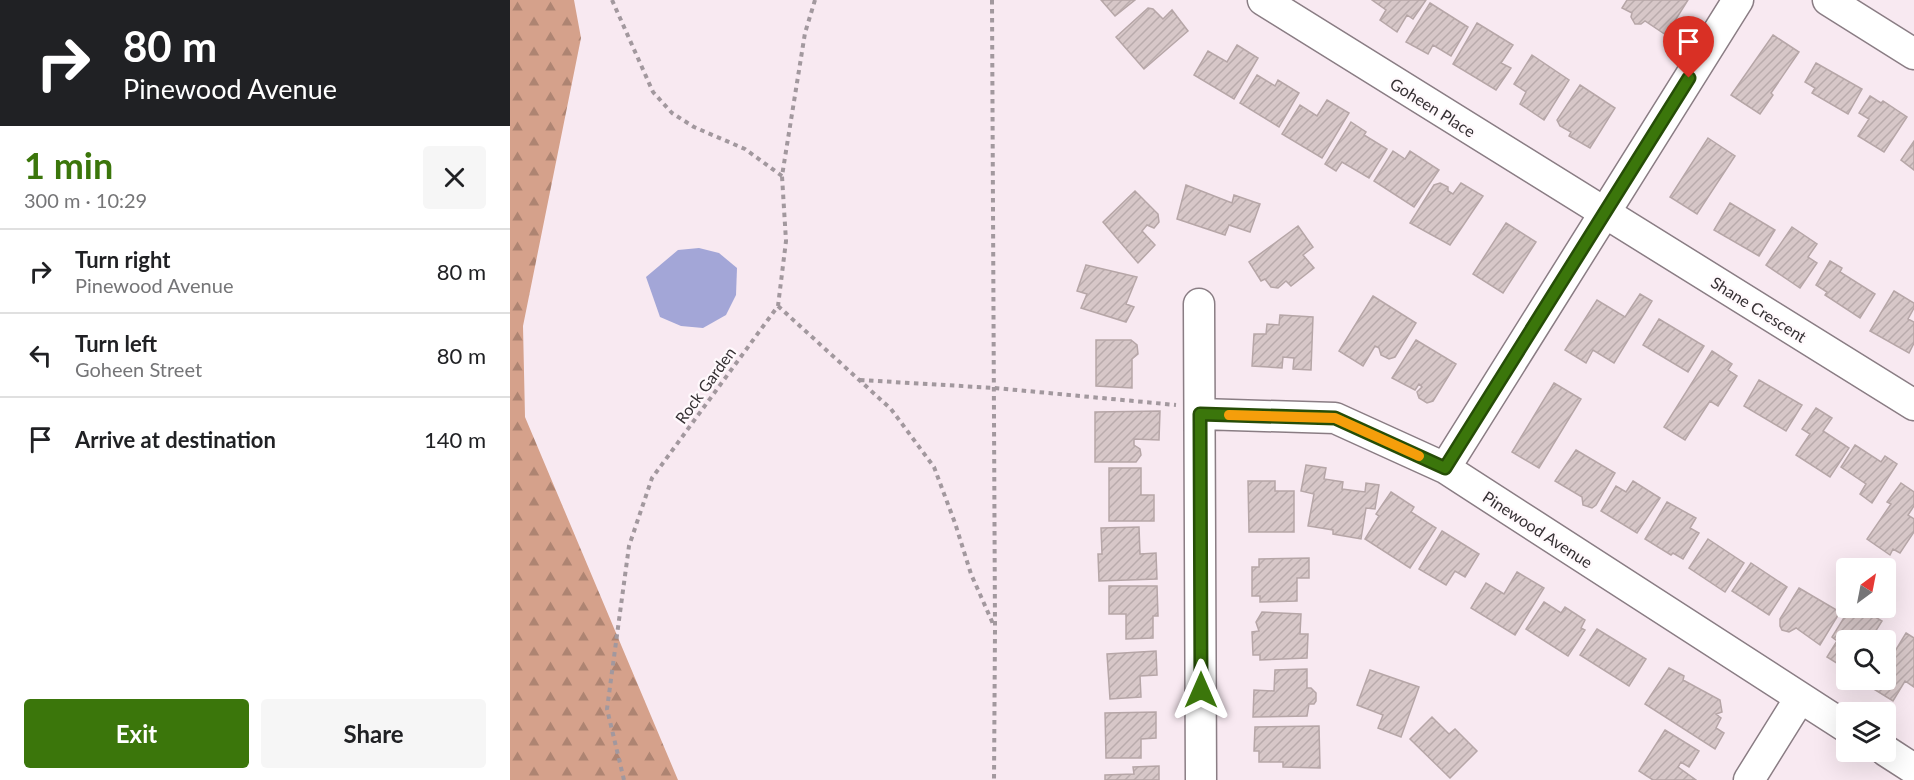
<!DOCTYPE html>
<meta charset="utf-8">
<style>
:root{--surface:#fff;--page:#f6f6f6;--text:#202124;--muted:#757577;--line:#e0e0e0;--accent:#3b760b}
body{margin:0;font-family:Lato,sans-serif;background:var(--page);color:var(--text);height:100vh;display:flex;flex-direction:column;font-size:22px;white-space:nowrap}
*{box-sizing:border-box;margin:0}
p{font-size:20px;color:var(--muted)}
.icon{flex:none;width:33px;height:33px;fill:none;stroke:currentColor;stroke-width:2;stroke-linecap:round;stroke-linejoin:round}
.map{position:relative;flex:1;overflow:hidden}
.panel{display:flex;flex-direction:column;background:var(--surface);width:510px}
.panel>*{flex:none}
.banner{background:#202124;color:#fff;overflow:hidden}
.needle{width:39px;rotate:32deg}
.fabs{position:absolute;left:1326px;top:558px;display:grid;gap:12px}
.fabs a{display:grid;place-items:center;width:60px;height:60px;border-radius:6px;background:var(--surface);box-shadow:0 6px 24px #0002;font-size:30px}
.pin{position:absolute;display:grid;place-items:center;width:51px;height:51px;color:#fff;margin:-62px -26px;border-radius:50% 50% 50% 0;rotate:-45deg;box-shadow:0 0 6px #0007}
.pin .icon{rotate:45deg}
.me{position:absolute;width:66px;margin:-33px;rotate:0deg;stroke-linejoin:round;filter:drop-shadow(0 0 4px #0008)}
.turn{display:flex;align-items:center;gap:21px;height:126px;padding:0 24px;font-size:27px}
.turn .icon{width:78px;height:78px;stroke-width:2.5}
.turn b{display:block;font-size:42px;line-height:51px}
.round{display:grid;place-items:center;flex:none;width:63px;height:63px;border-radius:6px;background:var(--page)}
.overview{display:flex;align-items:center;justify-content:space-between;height:102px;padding:0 24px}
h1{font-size:36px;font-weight:700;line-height:45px;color:var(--accent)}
.primary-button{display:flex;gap:12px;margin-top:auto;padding:12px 24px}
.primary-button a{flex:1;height:69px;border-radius:6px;background:var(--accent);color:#fff;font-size:24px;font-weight:700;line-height:69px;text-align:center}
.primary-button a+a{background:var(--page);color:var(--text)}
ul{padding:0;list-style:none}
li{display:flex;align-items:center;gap:18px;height:84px;padding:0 24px;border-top:2px solid var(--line)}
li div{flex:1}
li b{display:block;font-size:22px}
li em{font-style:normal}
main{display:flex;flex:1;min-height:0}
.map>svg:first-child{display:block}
.forest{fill:url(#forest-firs)}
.water{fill:#a3a6d7}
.building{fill:url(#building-hatch);stroke:#b6a6a7;stroke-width:1.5}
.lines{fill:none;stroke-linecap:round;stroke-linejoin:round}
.minor-casing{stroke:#8a7d84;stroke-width:33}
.path{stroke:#a2989e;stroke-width:4;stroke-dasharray:4.5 4.5;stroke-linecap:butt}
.minor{stroke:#fff;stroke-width:30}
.route-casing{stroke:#264d07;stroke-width:15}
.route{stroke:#3b760b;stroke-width:10}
.slow{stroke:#f59e0b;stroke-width:10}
.labels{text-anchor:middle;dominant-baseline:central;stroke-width:4.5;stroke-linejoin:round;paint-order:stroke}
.street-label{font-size:16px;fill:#353033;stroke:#fff9fc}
</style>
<main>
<section class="panel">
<div class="banner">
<div class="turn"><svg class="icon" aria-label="right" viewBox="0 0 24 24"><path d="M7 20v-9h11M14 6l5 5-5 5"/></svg><div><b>80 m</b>Pinewood Avenue</div></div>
</div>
<div class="overview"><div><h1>1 min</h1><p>300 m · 10:29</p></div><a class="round"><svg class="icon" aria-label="close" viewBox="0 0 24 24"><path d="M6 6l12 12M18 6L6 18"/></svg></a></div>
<ul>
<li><svg class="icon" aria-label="right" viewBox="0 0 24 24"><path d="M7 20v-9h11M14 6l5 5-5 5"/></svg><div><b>Turn right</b><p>Pinewood Avenue</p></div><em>80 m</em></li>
<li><svg class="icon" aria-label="left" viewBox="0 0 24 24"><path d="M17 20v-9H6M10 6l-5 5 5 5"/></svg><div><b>Turn left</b><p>Goheen Street</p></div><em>80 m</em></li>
<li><svg class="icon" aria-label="arrive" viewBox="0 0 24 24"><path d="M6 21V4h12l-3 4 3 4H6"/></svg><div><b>Arrive at destination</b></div><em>140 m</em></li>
</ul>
<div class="primary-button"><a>Exit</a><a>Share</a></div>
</section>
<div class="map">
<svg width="1404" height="780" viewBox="0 0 1404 780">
<defs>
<pattern id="forest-firs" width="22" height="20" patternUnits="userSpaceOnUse" patternTransform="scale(1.5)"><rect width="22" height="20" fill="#d5a18b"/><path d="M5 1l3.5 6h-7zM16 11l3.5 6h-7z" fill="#ae8472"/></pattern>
<pattern id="building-hatch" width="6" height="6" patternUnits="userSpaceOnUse" patternTransform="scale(1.5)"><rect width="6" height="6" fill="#d7c7c8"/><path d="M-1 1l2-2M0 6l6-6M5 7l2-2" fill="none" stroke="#b9abac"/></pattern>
</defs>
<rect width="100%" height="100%" fill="#f8e9f1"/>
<path class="forest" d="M 0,0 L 64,0 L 71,38 L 13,326 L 15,417 L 168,780 L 0,780 Z"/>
<path class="water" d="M 189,248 L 209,253 L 227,268 L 226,295 L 216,315 L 193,328 L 171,326 L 150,317 L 136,277 L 168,250 Z"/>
<path class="building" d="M 591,0 L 625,0 L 605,16 Z
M 862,0 L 916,0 L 903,19 L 897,15 L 887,32 L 870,20 L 876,10 Z
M 1117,0 L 1178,0 L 1156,35 L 1135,21 L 1131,24 L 1125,24 L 1121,17 L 1122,13 L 1112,8 Z
M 920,3 L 958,27 L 941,56 L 923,45 L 918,54 L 896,42 Z
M 638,8 L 643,9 L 653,19 L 662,10 L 678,31 L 634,69 L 606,37 Z
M 967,23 L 1003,45 L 991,63 L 1001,68 L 986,90 L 943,64 Z
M 1263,35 L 1289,52 L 1261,93 L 1263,95 L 1250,114 L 1221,95 Z
M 727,45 L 748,58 L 724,99 L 684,75 L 698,51 L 717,62 Z
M 1022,55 L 1059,80 L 1034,120 L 1010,104 L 1016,92 L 1004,84 Z
M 1306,63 L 1352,89 L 1338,114 L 1302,93 L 1305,88 L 1295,82 Z
M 747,75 L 765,86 L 768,80 L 789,93 L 769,127 L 730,103 Z
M 1070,85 L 1105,108 L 1080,148 L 1059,136 L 1061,132 L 1050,126 L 1047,120 Z
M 1360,96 L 1371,103 L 1373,101 L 1397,117 L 1374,152 L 1348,136 L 1359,119 L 1349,113 Z
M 817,100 L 839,113 L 812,158 L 772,134 L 790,105 L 807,116 Z
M 841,122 L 856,132 L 854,135 L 877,149 L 859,178 L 832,162 L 826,171 L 815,164 Z
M 1198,138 L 1225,156 L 1187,214 L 1160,197 Z
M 1404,141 L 1404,170 L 1391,160 Z
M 883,151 L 895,159 L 900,151 L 929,170 L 904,207 L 864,181 Z
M 930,183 L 938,187 L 938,191 L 943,194 L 951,183 L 973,196 L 940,245 L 900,223 L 924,185 Z
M 676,185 L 722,203 L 724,195 L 750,204 L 740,232 L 719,225 L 715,235 L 667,219 Z
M 625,191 L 648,214 L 649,222 L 644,228 L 637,225 L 632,231 L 645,245 L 628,263 L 593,222 Z
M 1220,203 L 1265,230 L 1249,256 L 1204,230 Z
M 996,223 L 1026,242 L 993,293 L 963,274 Z
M 788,226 L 803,247 L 793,255 L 804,268 L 781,286 L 776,281 L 768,288 L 761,287 L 755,279 L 751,281 L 739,262 Z
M 1282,227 L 1307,244 L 1298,257 L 1307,263 L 1290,288 L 1256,265 Z
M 1320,261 L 1332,268 L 1330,272 L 1365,294 L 1350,318 L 1315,295 L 1317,292 L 1306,285 Z
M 576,265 L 627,277 L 616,304 L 624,307 L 616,322 L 571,308 L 577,294 L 567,291 Z
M 1384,291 L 1404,303 L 1404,308 L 1398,319 L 1404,322 L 1404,343 L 1399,353 L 1360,331 Z
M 1130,294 L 1142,301 L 1104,363 L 1083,350 L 1076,363 L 1055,350 L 1087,300 L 1115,317 Z
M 863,296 L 906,323 L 885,357 L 879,359 L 871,355 L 869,348 L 865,346 L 853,366 L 829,351 Z
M 770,315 L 803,317 L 801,370 L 783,369 L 784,358 L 773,357 L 772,368 L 742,366 L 744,334 L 756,334 L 757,324 L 769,325 Z
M 1149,319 L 1194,346 L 1178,372 L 1133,345 Z
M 586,340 L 621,340 L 627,345 L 628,354 L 622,359 L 622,388 L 586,386 Z
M 906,340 L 946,364 L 923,401 L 917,403 L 909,398 L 907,392 L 912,387 L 909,384 L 905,390 L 882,378 Z
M 1202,351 L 1222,364 L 1218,370 L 1227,376 L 1208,406 L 1200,401 L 1175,440 L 1154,427 Z
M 1249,380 L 1292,405 L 1276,431 L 1234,406 Z
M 1044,383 L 1071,399 L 1029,468 L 1002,452 Z
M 1306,408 L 1322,418 L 1313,431 L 1339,448 L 1320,477 L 1286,455 L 1300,434 L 1292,429 Z
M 650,411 L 649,440 L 624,439 L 624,445 L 630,449 L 631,455 L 626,462 L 585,462 L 585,412 Z
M 1345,445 L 1371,462 L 1375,456 L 1387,464 L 1362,503 L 1350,494 L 1356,484 L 1331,467 Z
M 1066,450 L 1105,473 L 1086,505 L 1082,508 L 1073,505 L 1072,497 L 1045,481 Z
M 796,465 L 816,468 L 814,479 L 833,482 L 832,489 L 855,492 L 856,483 L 869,485 L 865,509 L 856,508 L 851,539 L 823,534 L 823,530 L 798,526 L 804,494 L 791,491 Z
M 599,468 L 631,468 L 631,495 L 644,495 L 644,521 L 599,521 Z
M 738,481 L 765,481 L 765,491 L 784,491 L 784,532 L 739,532 Z
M 1123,481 L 1150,498 L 1127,533 L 1091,511 L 1106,486 L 1116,492 Z
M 1391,483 L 1404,492 L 1404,506 L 1398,515 L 1404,519 L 1404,532 L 1390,553 L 1383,549 L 1380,555 L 1357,539 L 1381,504 L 1377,502 Z
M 881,492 L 904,507 L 901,512 L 926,528 L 900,568 L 855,539 L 869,516 L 866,514 Z
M 1157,502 L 1186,518 L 1180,528 L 1189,533 L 1173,559 L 1163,553 L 1161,555 L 1135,539 Z
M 629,527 L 630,554 L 646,553 L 647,579 L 589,581 L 588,554 L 592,554 L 591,528 Z
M 932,531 L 969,554 L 955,577 L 945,571 L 936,585 L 909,569 Z
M 1198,539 L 1234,563 L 1215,592 L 1179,568 Z
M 799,558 L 799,578 L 787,578 L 787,601 L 750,602 L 750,596 L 742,596 L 742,567 L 749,567 L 749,559 Z
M 1241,563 L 1277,587 L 1259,615 L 1222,591 Z
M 1007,572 L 1034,588 L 1005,635 L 961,608 L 976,583 L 994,594 Z
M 599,586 L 647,586 L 648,616 L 643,616 L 643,638 L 616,639 L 616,614 L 599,614 Z
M 1289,588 L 1330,612 L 1310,645 L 1286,628 L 1279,632 L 1272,630 L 1270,626 L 1270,619 Z
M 1034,602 L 1051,613 L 1055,607 L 1075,620 L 1071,628 L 1075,630 L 1058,656 L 1016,629 Z
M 1340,608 L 1350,608 L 1372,621 L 1360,640 L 1336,640 L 1336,669 L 1317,657 L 1327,641 L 1322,637 Z
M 752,612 L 791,614 L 790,634 L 798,634 L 797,658 L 750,660 L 750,655 L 743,655 L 742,632 L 749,631 L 746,622 Z
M 1087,629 L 1136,659 L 1119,686 L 1070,655 Z
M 1396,633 L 1404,638 L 1404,687 L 1395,681 L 1383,701 L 1362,688 L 1367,680 L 1376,680 L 1376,666 Z
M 646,651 L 647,675 L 630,676 L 631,697 L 600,699 L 597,654 Z
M 1159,668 L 1174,676 L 1173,680 L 1210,700 L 1212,712 L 1206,714 L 1211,718 L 1206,728 L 1214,733 L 1205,749 L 1135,704 Z
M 797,669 L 797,688 L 801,688 L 806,693 L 806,701 L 804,704 L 799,704 L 797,716 L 743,717 L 744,690 L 764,691 L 765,670 Z
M 860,670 L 909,687 L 891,737 L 868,728 L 873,715 L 847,705 Z
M 646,712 L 646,738 L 631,739 L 631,758 L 596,758 L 595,713 Z
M 922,717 L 939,734 L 945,729 L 967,751 L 940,778 L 900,739 Z
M 809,726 L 810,768 L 773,767 L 773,762 L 749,762 L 749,751 L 744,751 L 745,727 Z
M 1155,730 L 1189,751 L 1179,767 L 1171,762 L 1168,767 L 1186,780 L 1143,780 L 1129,771 Z
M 649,766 L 649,780 L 595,780 L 595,775 L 624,774 L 623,767 Z"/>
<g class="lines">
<defs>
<path id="minor" d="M 753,0 L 1404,405
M 1318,0 L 1404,54
M 689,304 L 691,780
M 690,414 L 825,418 L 935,468 L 1336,727
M 935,468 L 1228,0
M 1376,751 L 1404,769
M 1239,780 L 1290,698"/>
</defs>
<use href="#minor" class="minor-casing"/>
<path class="path" d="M 102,0 L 143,92 L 162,113 L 184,127 L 235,149 L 272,176
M 482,0 L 485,628 L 484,780
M 268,306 L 381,409 L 424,467 L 445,523 L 461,574 L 484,626
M 350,380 L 485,388 L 666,405
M 114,780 L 97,709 L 119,546 L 142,478 L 268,306 L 276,241 L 272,176 L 295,33 L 305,0"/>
<use href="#minor" class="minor"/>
</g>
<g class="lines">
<defs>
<path id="route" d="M 691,690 L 690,414 L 825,418 L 935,468 L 1179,78"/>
</defs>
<use href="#route" class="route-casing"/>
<use href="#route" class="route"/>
<path class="slow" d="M 719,415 L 825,418 L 909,456"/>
</g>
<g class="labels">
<g class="street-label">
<text transform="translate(923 107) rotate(32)">Goheen Place</text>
<text transform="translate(1249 309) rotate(32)">Shane Crescent</text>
<text transform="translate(195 385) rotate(-54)">Rock Garden</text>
<text transform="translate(1028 529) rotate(33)">Pinewood Avenue</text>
</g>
</g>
</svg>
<div class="fabs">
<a><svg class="needle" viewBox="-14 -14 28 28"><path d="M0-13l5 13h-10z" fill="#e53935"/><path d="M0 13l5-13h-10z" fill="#757577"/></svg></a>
<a><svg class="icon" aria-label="search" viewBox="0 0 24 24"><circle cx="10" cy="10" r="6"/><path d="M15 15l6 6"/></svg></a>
<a><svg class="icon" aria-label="layers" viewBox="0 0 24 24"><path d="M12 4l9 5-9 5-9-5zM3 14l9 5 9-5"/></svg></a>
</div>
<div class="pin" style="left:1179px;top:78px;background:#d93025"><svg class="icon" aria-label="arrive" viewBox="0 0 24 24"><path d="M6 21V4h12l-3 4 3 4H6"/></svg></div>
<svg class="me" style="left:691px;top:690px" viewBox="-20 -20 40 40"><path d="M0-17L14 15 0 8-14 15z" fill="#3b760b" stroke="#fff" stroke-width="4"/></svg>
</div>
</main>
